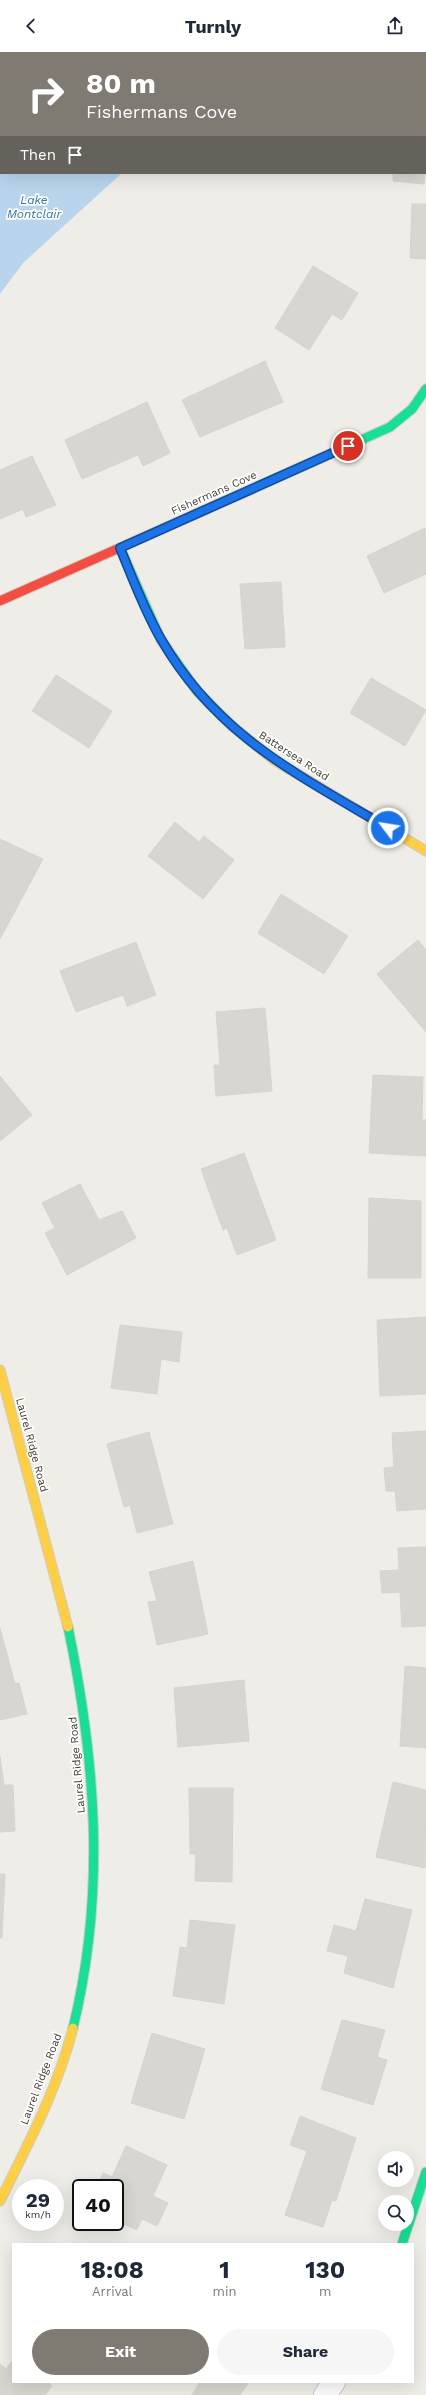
<!DOCTYPE html>
<style>
:root{--surface:#fff;--page:#f6f6f7;--text:#1f2937;--muted:#747a83;--accent:#7f7b73}
body{margin:0;font-family:"Work Sans",sans-serif;background:var(--page);color:var(--text);height:100vh;display:flex;flex-direction:column;font-size:15px;white-space:nowrap}
*{box-sizing:border-box;margin:0}
p{font-size:13px;color:var(--muted)}
.icon{flex:none;width:22px;height:22px;fill:none;stroke:currentColor;stroke-width:2;stroke-linecap:round;stroke-linejoin:round}
.map{position:relative;flex:1;overflow:hidden}
.drawer{position:absolute;left:12px;top:2191px;width:402px;height:140px;display:flex;flex-direction:column;background:var(--surface);border-radius:0px;box-shadow:0 4px 16px #0002}
.drawer>*{flex:none}
.guide{position:absolute;left:0px;top:0px;width:426px;height:122px;box-shadow:0 4px 16px #0002;background:#7f7b73;color:#fff;overflow:hidden}
.tools{position:absolute;left:378px;top:2099px;display:grid;gap:8px}
.tools a{display:grid;place-items:center;width:36px;height:36px;border-radius:50%;background:var(--surface);box-shadow:0 4px 16px #0002;font-size:20px}
.speed{position:absolute;left:12px;top:2127px;display:flex;gap:8px;font-size:20px;font-weight:700;text-align:center}
.speed>*{display:grid;place-content:center;width:52px;height:52px;border-radius:50%;background:var(--surface);box-shadow:0 4px 16px #0002;line-height:1}
.speed small{font-size:10px;font-weight:400}
.speed .limit{border:2px solid #111;border-radius:6px;background:#fff;color:#111}
.pin{position:absolute;display:grid;place-items:center;width:34px;height:34px;color:#fff;margin:-17px;border:2px solid #fff;border-radius:50%;box-shadow:0 1px 4px #0007}
.me{position:absolute;width:44px;margin:-22px;rotate:301deg;stroke-linejoin:round;filter:drop-shadow(0 0 3px #0008)}
.turn{display:flex;align-items:center;gap:14px;height:84px;padding:0 20px;font-size:18px}
.turn .icon{width:52px;height:52px;stroke-width:2.5}
.turn b{display:block;font-size:28px;line-height:34px}
.then{display:flex;align-items:center;height:38px;padding:0 20px;background:#0003;gap:8px;font-size:15px}
.eta{display:flex;justify-content:space-evenly;align-items:center;height:68px;text-align:center}
.eta b{font-size:24px;font-weight:700;line-height:28px}
.button{display:flex;gap:8px;margin-top:auto;padding:8px 20px}
.button a{flex:1;height:46px;border-radius:24px;background:var(--accent);color:#fff;font-size:16px;font-weight:700;line-height:46px;text-align:center}
.button a+a{background:var(--page);color:var(--text)}
header{display:flex;justify-content:space-between;align-items:center;height:52px;padding:0 20px;background:var(--surface);font-size:18px;font-weight:700}
.map>svg:first-child{display:block}
.water{fill:#b9d5ec}
.building{fill:#d8d6d0;stroke:#d6d4ce}
.lines{fill:none;stroke-linecap:round;stroke-linejoin:round}
.street-casing{stroke:#cac9c4;stroke-width:24}
.fast-casing{stroke:#cdcabf;stroke-width:11}
.slow-casing{stroke:#cdcabf;stroke-width:11}
.jam-casing{stroke:#cdcabf;stroke-width:11}
.street{stroke:#fcfcfc;stroke-width:22}
.fast{stroke:#16e098;stroke-width:9}
.slow{stroke:#ffcf43;stroke-width:9}
.jam{stroke:#f24e42;stroke-width:9}
.route-casing{stroke:#114b97;stroke-width:10}
.route{stroke:#1a73e8;stroke-width:7}
.labels{text-anchor:middle;dominant-baseline:central;stroke-width:3.5;stroke-linejoin:round;paint-order:stroke}
.street-label{font-size:11px;fill:#433e34;stroke:#fff}
.water-label{font-size:12px;font-style:italic;fill:#3273ab;stroke:#fff}
</style>
<header><svg class="icon" aria-label="back" viewBox="0 0 24 24"><path d="M15 5l-7 7 7 7"/></svg>Turnly<svg class="icon" aria-label="share" viewBox="0 0 24 24"><path d="M12 15V3M7 8l5-5 5 5M5 13v7h14v-7"/></svg></header>
<div class="map">
<svg width="426" height="2343" viewBox="0 0 426 2343">
<rect width="100%" height="100%" fill="#eeede8"/>
<path class="water" d="M 0,0 L 426,0 L 426,9 L 425,1 L 1,1 L 1,121 L 122,121 L 23,211 L 0,242 Z"/>
<path class="building" d="M 425,72 L 426,72 L 426,121 L 425,121 Z
M 393,121 L 425,121 L 424,132 L 393,129 Z
M 412,152 L 426,152 L 426,207 L 410,206 Z
M 313,214 L 358,241 L 342,268 L 332,262 L 309,298 L 275,276 Z
M 265,309 L 283,350 L 200,385 L 182,348 Z
M 147,350 L 170,401 L 143,414 L 138,403 L 82,427 L 65,388 Z
M 32,404 L 56,453 L 26,465 L 23,457 L 0,467 L 0,418 Z
M 425,476 L 426,522 L 384,541 L 367,504 Z
M 281,530 L 285,595 L 245,597 L 240,532 Z
M 56,623 L 112,659 L 89,696 L 32,659 Z
M 371,626 L 426,658 L 405,694 L 350,661 Z
M 175,770 L 199,790 L 204,784 L 234,808 L 203,847 L 148,804 Z
M 0,787 L 43,807 L 0,887 Z
M 281,842 L 348,884 L 324,922 L 258,881 Z
M 418,888 L 426,898 L 426,980 L 377,922 Z
M 136,890 L 156,943 L 127,954 L 123,943 L 76,960 L 60,919 Z
M 265,956 L 272,1039 L 216,1044 L 214,1013 L 220,1013 L 216,960 Z
M 373,1023 L 423,1025 L 422,1068 L 426,1068 L 426,1104 L 369,1101 Z
M 0,1024 L 32,1063 L 0,1089 Z
M 244,1101 L 276,1188 L 237,1203 L 227,1176 L 223,1178 L 201,1117 Z
M 80,1132 L 99,1168 L 122,1159 L 136,1186 L 67,1223 L 45,1181 L 55,1176 L 42,1151 Z
M 369,1146 L 421,1149 L 421,1226 L 368,1226 Z
M 426,1265 L 426,1342 L 380,1344 L 377,1268 Z
M 120,1273 L 182,1280 L 179,1310 L 161,1307 L 157,1342 L 111,1336 Z
M 426,1379 L 426,1457 L 397,1459 L 395,1439 L 386,1439 L 384,1416 L 394,1415 L 392,1381 Z
M 149,1380 L 173,1472 L 137,1481 L 130,1453 L 124,1455 L 107,1392 Z
M 426,1495 L 426,1574 L 402,1575 L 400,1540 L 382,1541 L 380,1519 L 399,1518 L 398,1496 Z
M 193,1509 L 208,1582 L 157,1593 L 148,1550 L 157,1549 L 149,1520 Z
M 0,1576 L 15,1632 L 19,1631 L 27,1662 L 0,1668 Z
M 405,1614 L 426,1616 L 426,1696 L 400,1694 Z
M 244,1628 L 249,1689 L 178,1695 L 174,1636 Z
M 0,1705 L 4,1733 L 13,1733 L 15,1779 L 0,1780 Z
M 393,1730 L 426,1738 L 425,1816 L 376,1805 Z
M 189,1736 L 233,1736 L 232,1830 L 195,1829 L 196,1802 L 190,1802 Z
M 0,1822 L 5,1822 L 2,1886 L 0,1886 Z
M 365,1847 L 412,1858 L 393,1936 L 344,1921 L 348,1904 L 327,1899 L 334,1873 L 356,1879 Z
M 190,1868 L 235,1873 L 224,1952 L 173,1944 L 180,1895 L 187,1896 Z
M 342,1968 L 385,1978 L 377,2005 L 387,2008 L 373,2053 L 321,2037 Z
M 152,1981 L 205,1997 L 184,2067 L 131,2051 Z
M 300,2064 L 356,2086 L 336,2149 L 332,2148 L 323,2175 L 285,2163 L 307,2099 L 290,2093 Z
M 126,2094 L 167,2113 L 153,2144 L 168,2151 L 157,2174 L 142,2167 L 137,2178 L 115,2168 L 115,2136 L 97,2136 L 103,2121 L 112,2125 Z
M 13,2308 L 13,2330 L 48,2330 L 52,2334 L 45,2343 L 0,2343 L 0,2312 L 6,2317 Z
M 200,2330 L 249,2330 L 240,2343 L 192,2343 Z"/>
<g class="lines">
<defs>
<path id="street" d="M 325,2343 L 334,2330"/>
<path id="fast" d="M 252,437 L 390,375 L 412,357 L 426,337
M 120,496 L 161,588 L 197,639 L 232,674
M 68,1575 C 96,1710 106,1841 73,1976
M 402,2192 L 426,2120"/>
<path id="slow" d="M 232,674 L 274,708 L 426,799
M 0,1318 L 68,1575
M 0,2149 C 27,2094 58,2036 73,1976"/>
<path id="jam" d="M 0,549 L 252,437"/>
</defs>
<use href="#street" class="street-casing"/>
<use href="#fast" class="fast-casing"/>
<use href="#slow" class="slow-casing"/>
<use href="#jam" class="jam-casing"/>
<use href="#street" class="street"/>
<use href="#fast" class="fast"/>
<use href="#slow" class="slow"/>
<use href="#jam" class="jam"/>
</g>
<g class="lines">
<defs>
<path id="route" d="M 348,394 L 120,496 C 133,527 144,558 161,587 C 216,683 297,722 388,776"/>
</defs>
<use href="#route" class="route-casing"/>
<use href="#route" class="route"/>
</g>
<g class="labels">
<g class="street-label">
<text transform="translate(214 441) rotate(-24)">Fishermans Cove</text>
<text transform="translate(294 704) rotate(33)">Battersea Road</text>
<text transform="translate(32 1393) rotate(75)">Laurel Ridge Road</text>
<text transform="translate(77 1713) rotate(-95)">Laurel Ridge Road</text>
<text transform="translate(41 2027) rotate(-69)">Laurel Ridge Road</text>
</g>
<g class="water-label">
<text x="34" y="148">Lake<tspan x="34" dy="14">Montclair</tspan></text>
</g>
</g>
</svg>
<div class="tools">
<a><svg class="icon" aria-label="sound" viewBox="0 0 24 24"><path d="M4 9h4l5-4v14l-5-4H4zM17 9q2 3 0 6"/></svg></a>
<a><svg class="icon" aria-label="search" viewBox="0 0 24 24"><circle cx="10" cy="10" r="6"/><path d="M15 15l6 6"/></svg></a>
</div>
<div class="speed"><div>29<small>km/h</small></div><div class="limit">40</div></div>
<div class="pin" style="left:348px;top:394px;background:#d93025"><svg class="icon" aria-label="arrive" viewBox="0 0 24 24"><path d="M6 21V4h12l-3 4 3 4H6"/></svg></div>
<svg class="me" style="left:388px;top:776px" viewBox="-20 -20 40 40"><circle r="17" fill="#1a73e8" stroke="#fff" stroke-width="3"/><path d="M0-11L8 9 0 5-8 9z" fill="#fff"/></svg>
<div class="guide">
<div class="turn"><svg class="icon" aria-label="right" viewBox="0 0 24 24"><path d="M7 20v-9h11M14 6l5 5-5 5"/></svg><div><b>80 m</b>Fishermans Cove</div></div>
<div class="then">Then<svg class="icon" aria-label="arrive" viewBox="0 0 24 24"><path d="M6 21V4h12l-3 4 3 4H6"/></svg></div>
</div>
<section class="drawer">
<div class="eta">
<div><b>18:08</b><p>Arrival</p></div>
<div><b>1</b><p>min</p></div>
<div><b>130</b><p>m</p></div>
</div>
<div class="button"><a>Exit</a><a>Share</a></div>
</section>
</div>
